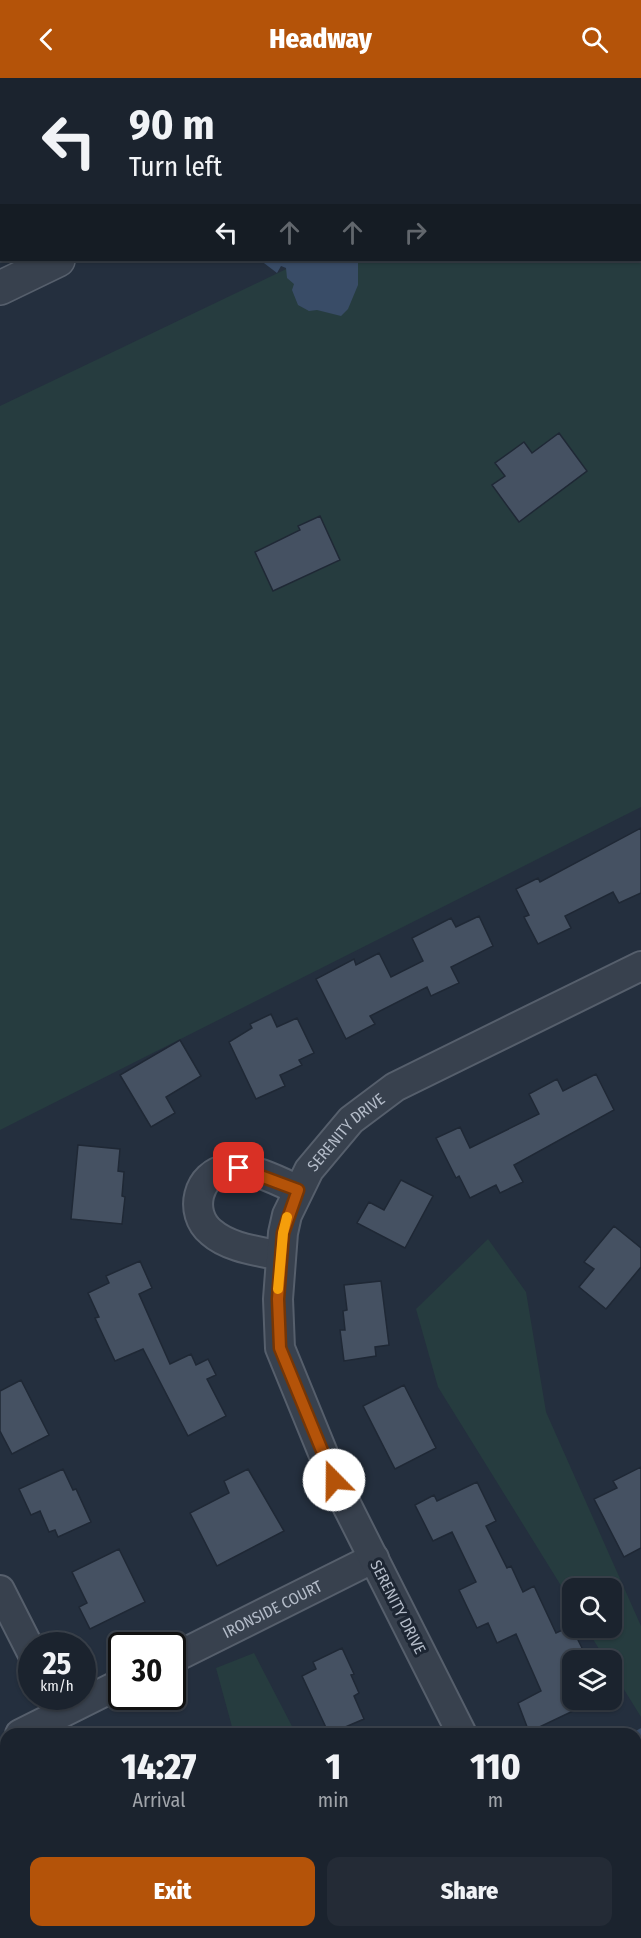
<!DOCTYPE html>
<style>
:root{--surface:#1b232e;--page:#242b36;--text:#f1f3f6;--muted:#a0a4aa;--line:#39404a;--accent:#b45309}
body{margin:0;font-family:"Fira Sans Condensed",sans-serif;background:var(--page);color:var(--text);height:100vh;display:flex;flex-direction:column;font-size:22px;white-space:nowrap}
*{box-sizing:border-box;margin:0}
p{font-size:20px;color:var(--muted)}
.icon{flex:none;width:33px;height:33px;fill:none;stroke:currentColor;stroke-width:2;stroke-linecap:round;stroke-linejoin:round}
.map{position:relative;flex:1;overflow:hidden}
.sheet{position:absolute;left:0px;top:1650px;width:642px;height:210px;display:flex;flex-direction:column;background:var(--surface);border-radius:18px 18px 0 0;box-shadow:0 2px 4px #0004,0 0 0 2px var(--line)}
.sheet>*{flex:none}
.guide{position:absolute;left:0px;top:0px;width:642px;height:183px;box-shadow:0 2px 4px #0004,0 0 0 2px var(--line);background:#1b232e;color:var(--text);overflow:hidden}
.controls{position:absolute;left:562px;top:1500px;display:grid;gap:12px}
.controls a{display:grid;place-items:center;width:60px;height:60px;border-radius:12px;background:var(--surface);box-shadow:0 2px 4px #0004,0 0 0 2px var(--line);font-size:30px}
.speed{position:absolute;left:18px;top:1554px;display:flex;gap:12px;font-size:30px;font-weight:700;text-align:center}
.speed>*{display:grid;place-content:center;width:78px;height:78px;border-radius:50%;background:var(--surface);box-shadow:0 2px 4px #0004,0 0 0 2px var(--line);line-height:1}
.speed small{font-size:15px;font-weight:400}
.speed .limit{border:3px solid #111;border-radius:9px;background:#fff;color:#111}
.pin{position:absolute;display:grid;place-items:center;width:51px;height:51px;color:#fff;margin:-26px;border-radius:12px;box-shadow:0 3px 9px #0006}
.me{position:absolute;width:66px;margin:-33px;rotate:338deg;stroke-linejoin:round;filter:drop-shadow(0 0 4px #0008)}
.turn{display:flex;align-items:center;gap:21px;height:126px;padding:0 30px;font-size:27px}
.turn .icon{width:78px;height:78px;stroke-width:2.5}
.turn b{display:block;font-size:42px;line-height:51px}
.lanes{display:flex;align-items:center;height:57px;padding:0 30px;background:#0003;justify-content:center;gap:30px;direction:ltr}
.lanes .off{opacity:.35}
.eta{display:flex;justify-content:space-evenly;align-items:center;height:102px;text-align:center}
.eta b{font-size:36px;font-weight:800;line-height:42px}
.button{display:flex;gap:12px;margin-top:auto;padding:12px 30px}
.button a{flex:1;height:69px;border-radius:12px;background:var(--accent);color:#fff;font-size:24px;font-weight:800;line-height:69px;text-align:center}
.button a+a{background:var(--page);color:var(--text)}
header{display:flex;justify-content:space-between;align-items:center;height:78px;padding:0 30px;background:var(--accent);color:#fff;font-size:27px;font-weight:800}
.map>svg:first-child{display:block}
.green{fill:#263c3f}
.water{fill:#394c67}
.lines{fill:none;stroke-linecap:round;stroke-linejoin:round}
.stream{stroke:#394c67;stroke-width:7}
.building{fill:#455162;stroke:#1f2835;stroke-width:1.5}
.minor-casing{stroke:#565f6c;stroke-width:32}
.tertiary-casing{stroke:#565f6c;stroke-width:36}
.path{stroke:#44595c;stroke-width:4;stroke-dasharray:4.5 4.5;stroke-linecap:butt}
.minor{stroke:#38414e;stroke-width:28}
.tertiary{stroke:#38414e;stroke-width:33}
.route-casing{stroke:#753606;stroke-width:15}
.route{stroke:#b45309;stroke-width:10}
.slow{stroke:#f59e0b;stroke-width:10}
.labels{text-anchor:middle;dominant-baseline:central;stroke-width:6;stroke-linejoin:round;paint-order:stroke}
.street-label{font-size:16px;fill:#b4bcc9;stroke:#1d2633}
</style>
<header><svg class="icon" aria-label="back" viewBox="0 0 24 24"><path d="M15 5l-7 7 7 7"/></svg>Headway<svg class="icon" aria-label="search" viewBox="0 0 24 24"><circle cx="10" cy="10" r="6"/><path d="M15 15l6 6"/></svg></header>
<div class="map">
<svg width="641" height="1860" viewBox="0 0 641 1860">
<rect width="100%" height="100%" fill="#242f3e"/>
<path class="green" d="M 641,20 L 641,729 L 0,1052 L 0,328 L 305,182 L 640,182 Z
M 488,1161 L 526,1214 L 546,1334 L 641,1548 L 641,1639 L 612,1592 L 612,1582 L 606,1582 L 586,1550 L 612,1550 L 612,1510 L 573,1510 L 573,1527 L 438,1309 L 416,1231 Z
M 254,1575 L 296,1656 L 234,1656 L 216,1590 Z
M 318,1854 L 400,1854 L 403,1860 L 321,1860 Z"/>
<path class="water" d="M 260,182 L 358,182 L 358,207 L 348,231 L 341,238 L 317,232 L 309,233 L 298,227 L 292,212 L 294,206 L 287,200 L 286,190 L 281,188 L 277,195 Z"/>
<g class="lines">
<path class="stream" d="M 146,2 L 146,0
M 0,63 L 2,65
M 636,1657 L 641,1654
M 214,1860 L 227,1854"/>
</g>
<path class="building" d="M 559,355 L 587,393 L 519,444 L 492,407 L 505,398 L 495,385 L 524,364 L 532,375 Z
M 320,438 L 340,482 L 273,513 L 255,474 L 300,452 L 298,448 Z
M 641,750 L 641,815 L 619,825 L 613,814 L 565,838 L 571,850 L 538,866 L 524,839 L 529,837 L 516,811 L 538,800 L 540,804 Z
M 479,838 L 493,868 L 451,889 L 459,905 L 431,918 L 427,909 L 370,938 L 375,946 L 346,961 L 316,901 L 354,881 L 356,887 L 379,875 L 391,899 L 423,883 L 412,860 L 451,840 L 456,849 Z
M 271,936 L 277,949 L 297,940 L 314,975 L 299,982 L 302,987 L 280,997 L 285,1008 L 256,1021 L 229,964 L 252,950 L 250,946 Z
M 180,962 L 201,998 L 166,1019 L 175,1035 L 151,1049 L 120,997 Z
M 596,996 L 614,1032 L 514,1087 L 523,1104 L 500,1115 L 496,1107 L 470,1120 L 459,1098 L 456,1100 L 436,1060 L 460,1049 L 470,1070 L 539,1036 L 529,1016 L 557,1001 L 563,1013 Z
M 78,1067 L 120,1071 L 118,1093 L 124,1094 L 122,1118 L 125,1119 L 122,1146 L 71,1141 Z
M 401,1102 L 433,1118 L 405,1170 L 357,1145 L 369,1124 L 384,1132 Z
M 614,1148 L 641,1170 L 641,1189 L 606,1231 L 579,1209 L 594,1191 L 584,1184 Z
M 140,1183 L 152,1210 L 139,1216 L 170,1286 L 191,1276 L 196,1287 L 208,1281 L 216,1297 L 207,1301 L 226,1338 L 188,1358 L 143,1271 L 115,1283 L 95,1240 L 99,1239 L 88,1215 L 109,1205 L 106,1198 Z
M 381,1203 L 389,1267 L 375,1269 L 376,1278 L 344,1283 L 340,1252 L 345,1252 L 343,1233 L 347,1232 L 344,1207 Z
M 21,1302 L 49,1357 L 12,1376 L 0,1353 L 0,1313 Z
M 404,1307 L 436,1370 L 395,1391 L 363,1328 Z
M 641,1389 L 641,1470 L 624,1479 L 594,1421 L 617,1410 L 613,1403 Z
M 63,1391 L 73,1412 L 76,1411 L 91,1444 L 58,1459 L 55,1452 L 49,1454 L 40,1433 L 31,1437 L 19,1411 Z
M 248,1391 L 284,1453 L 217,1488 L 190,1435 L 229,1415 L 224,1403 Z
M 477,1404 L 496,1443 L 486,1448 L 507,1490 L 511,1488 L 523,1514 L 534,1508 L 556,1555 L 571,1548 L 588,1582 L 573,1582 L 573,1633 L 529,1654 L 518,1625 L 541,1613 L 516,1556 L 497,1565 L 488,1545 L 477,1550 L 459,1512 L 476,1504 L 452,1454 L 433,1463 L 415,1427 L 434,1417 L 437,1423 Z
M 119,1471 L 145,1524 L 90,1551 L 79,1529 L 87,1525 L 72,1494 Z
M 342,1570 L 354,1596 L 351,1597 L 359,1615 L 354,1618 L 364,1641 L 329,1656 L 302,1598 L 316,1591 L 313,1584 Z"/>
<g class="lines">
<defs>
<g id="minor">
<path d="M 281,1178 C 258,1173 229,1170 211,1154 C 188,1135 197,1095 228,1091 C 250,1088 279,1103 298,1112"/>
<path d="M 0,1512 L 32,1575"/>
<path id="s1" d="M 172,1581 L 374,1480"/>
<path d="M 20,1656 L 122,1605"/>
<path id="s2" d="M 462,1656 L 334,1402 L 280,1270 L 278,1221 L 283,1155 L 287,1137 L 309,1092 L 351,1042 L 395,1009 L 641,888"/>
<path d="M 170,1854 L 173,1860"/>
<path d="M 562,1854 L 566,1860"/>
</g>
<path id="tertiary" d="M 422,2 L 425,0
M 0,210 L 58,182"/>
</defs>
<use href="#minor" class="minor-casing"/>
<use href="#tertiary" class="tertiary-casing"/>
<path class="path" d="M 0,139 L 2,141"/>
<use href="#minor" class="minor"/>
<use href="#tertiary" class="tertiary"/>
</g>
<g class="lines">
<defs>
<path id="route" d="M 239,1090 L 298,1112 L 283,1155 L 278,1221 L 280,1270 L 334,1402"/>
</defs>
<use href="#route" class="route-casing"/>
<use href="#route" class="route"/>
<path class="slow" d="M 278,1211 L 283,1155 L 287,1139"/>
</g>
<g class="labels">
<g class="street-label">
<text stroke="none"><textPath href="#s2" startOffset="664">SERENITY DRIVE</textPath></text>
<text transform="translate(398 1529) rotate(63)">SERENITY DRIVE</text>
<text stroke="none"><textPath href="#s1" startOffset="112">IRONSIDE COURT</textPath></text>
</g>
</g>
</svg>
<div class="controls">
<a><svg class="icon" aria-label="search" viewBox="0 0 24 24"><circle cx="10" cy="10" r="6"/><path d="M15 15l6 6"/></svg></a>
<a><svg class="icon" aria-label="layers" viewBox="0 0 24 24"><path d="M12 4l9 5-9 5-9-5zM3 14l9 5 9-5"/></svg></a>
</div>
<div class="speed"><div>25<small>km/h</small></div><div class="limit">30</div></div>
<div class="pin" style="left:239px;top:1090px;background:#d93025"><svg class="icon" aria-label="arrive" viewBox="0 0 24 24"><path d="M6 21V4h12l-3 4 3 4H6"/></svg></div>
<svg class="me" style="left:334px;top:1402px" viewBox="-20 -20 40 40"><circle r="19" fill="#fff"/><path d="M0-13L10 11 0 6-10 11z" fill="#b45309"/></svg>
<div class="guide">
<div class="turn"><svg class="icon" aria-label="left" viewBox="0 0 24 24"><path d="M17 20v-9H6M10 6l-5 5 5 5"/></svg><div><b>90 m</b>Turn left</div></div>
<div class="lanes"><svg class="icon" aria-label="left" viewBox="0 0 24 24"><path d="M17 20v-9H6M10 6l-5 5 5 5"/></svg><svg class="icon off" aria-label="ahead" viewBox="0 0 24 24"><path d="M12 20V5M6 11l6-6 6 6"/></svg><svg class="icon off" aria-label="ahead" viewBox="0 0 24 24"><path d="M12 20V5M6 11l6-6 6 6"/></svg><svg class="icon off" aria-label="right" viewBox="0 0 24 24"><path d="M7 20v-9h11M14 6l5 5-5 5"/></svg></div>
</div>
<section class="sheet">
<div class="eta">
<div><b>14:27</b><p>Arrival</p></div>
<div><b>1</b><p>min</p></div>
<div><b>110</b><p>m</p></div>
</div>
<div class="button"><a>Exit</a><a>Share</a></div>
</section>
</div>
